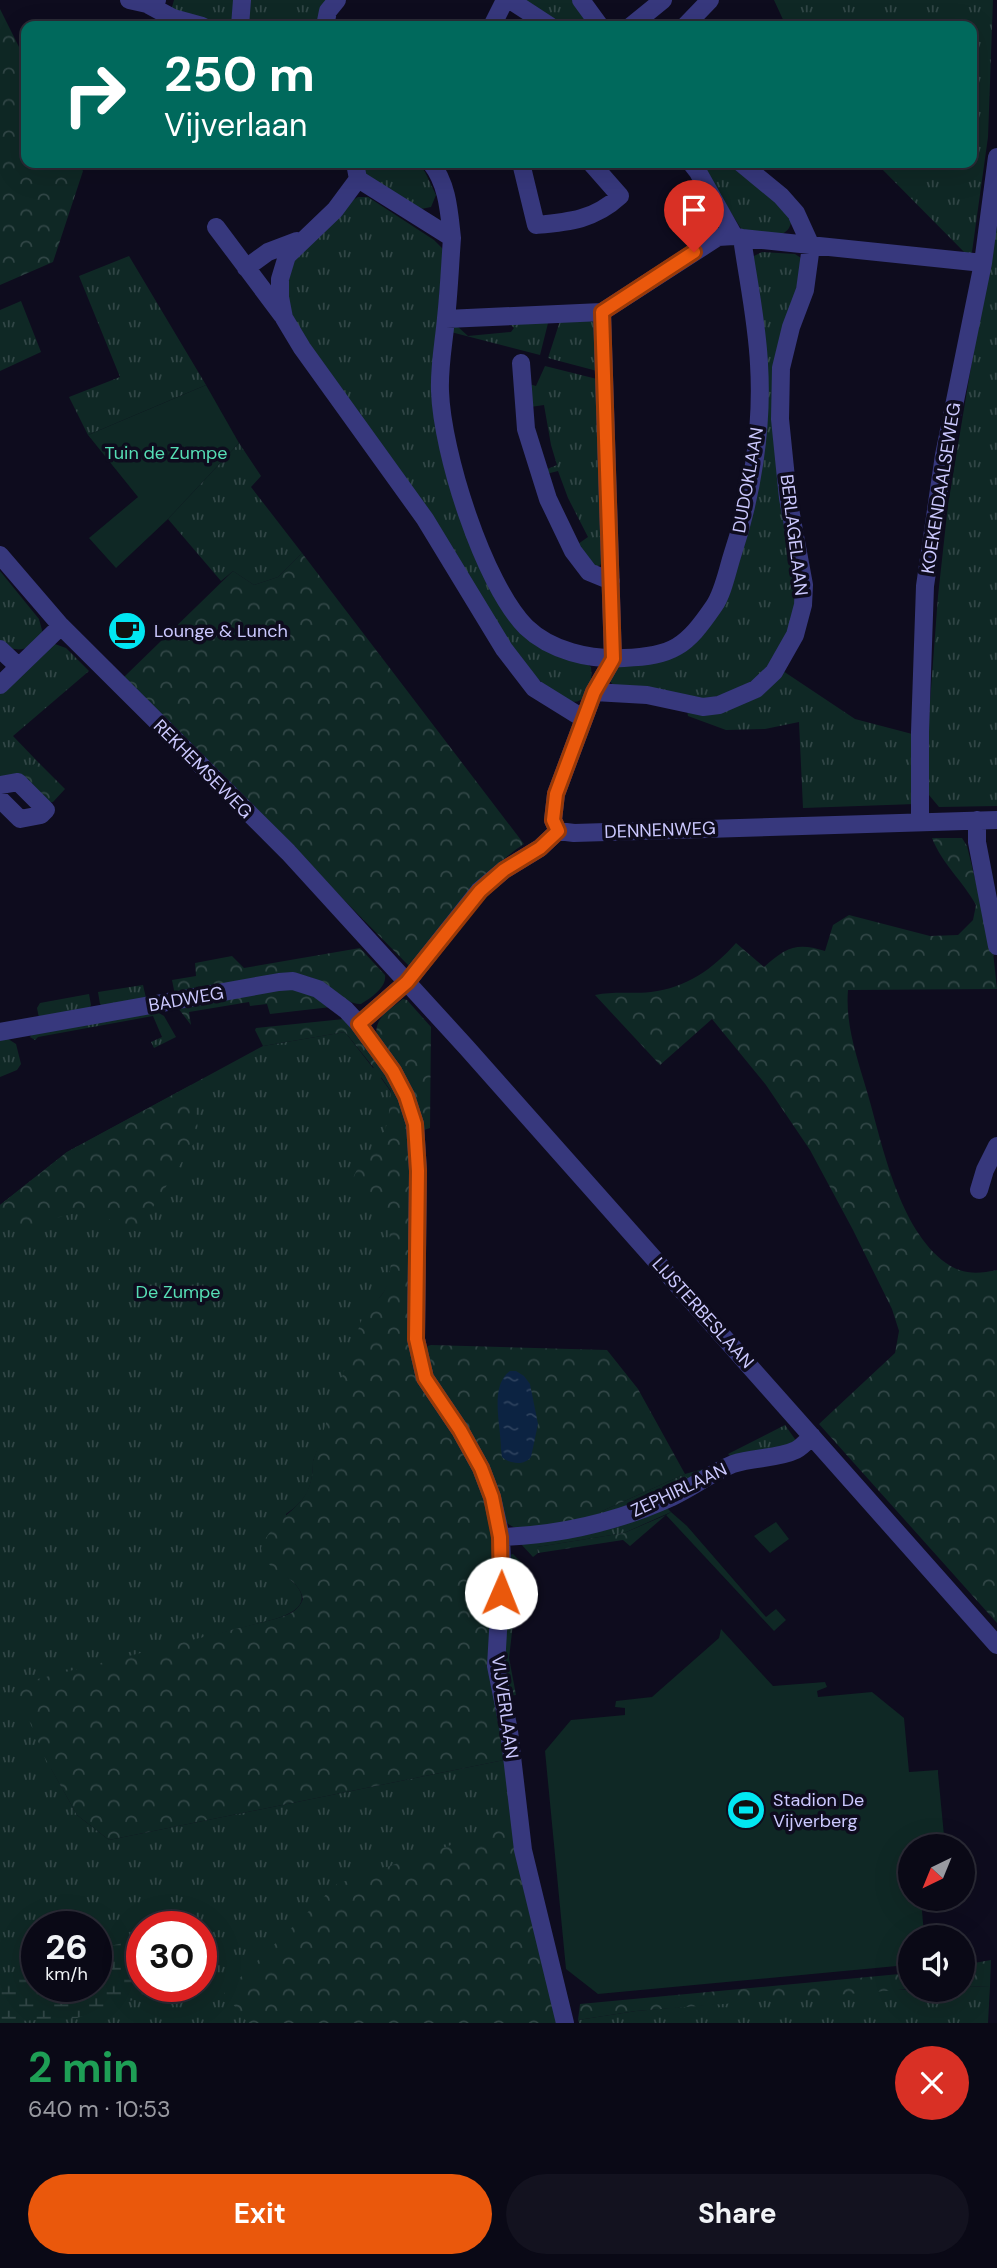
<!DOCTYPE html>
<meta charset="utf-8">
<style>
:root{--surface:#0a0916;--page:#13121f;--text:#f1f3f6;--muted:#999aa1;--line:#2a2a35;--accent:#ea580c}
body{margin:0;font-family:"DM Sans",sans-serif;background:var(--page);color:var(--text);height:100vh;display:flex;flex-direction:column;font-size:26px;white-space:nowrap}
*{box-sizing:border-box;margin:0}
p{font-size:23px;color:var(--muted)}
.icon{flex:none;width:38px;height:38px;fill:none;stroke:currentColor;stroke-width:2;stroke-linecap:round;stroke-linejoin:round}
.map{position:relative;height:2023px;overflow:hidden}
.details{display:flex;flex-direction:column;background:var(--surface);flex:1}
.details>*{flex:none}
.hud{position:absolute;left:21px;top:21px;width:956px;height:147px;border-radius:14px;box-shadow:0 7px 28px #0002,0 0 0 2px var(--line);background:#00695c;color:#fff;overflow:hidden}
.needle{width:46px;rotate:223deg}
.buttons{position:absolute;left:898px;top:1834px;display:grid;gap:14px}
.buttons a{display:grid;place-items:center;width:77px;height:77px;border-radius:50%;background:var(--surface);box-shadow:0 7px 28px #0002,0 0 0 2px var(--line);font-size:35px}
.speed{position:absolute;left:21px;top:1911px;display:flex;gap:14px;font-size:35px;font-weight:700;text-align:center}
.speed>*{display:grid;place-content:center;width:91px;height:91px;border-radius:50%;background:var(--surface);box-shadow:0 7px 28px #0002,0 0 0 2px var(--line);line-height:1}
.speed small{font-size:18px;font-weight:400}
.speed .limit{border:10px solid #d22;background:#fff;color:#111}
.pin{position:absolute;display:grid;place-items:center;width:60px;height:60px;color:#fff;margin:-72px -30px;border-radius:50% 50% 50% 0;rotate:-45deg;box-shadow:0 0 7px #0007}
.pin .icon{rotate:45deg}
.me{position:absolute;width:77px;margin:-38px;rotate:1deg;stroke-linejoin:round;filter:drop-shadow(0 0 5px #0008)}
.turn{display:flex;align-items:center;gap:24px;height:147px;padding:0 28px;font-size:32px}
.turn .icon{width:91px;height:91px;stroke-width:2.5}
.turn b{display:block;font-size:49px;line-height:60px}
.round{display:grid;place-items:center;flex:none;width:74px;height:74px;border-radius:37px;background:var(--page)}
.summary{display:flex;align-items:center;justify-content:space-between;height:119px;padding:0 28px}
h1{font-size:42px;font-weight:700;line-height:52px;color:#1e9e55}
.primary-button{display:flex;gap:14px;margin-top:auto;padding:14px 28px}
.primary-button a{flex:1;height:80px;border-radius:42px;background:var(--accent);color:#fff;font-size:28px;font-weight:700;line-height:80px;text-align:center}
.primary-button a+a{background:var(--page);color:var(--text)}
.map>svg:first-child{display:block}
.grass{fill:url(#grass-tufts);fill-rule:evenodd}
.forest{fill:url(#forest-crowns)}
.wetland{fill:url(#wetland-marsh)}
.garden{fill:#0f2825}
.water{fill:url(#water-ripples)}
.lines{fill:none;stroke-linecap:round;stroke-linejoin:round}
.minor{stroke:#37387d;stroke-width:18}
.route-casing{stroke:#983908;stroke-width:18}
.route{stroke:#ea580c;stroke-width:12}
.labels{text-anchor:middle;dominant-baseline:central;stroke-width:7;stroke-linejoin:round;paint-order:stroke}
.park-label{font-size:18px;fill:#56deb5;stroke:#0e0c1e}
.street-label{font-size:18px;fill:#ccc9ff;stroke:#0e0c1e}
.poi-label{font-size:18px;fill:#ccc9ff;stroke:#0e0c1e;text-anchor:start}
</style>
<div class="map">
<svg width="997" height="2023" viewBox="0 0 997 2023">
<defs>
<pattern id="grass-tufts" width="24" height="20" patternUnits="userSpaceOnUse" patternTransform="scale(1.75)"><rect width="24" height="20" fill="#0f2825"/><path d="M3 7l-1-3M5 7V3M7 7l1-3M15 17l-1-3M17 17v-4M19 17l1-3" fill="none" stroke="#314646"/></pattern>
<pattern id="forest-crowns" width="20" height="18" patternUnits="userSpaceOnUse" patternTransform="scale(1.75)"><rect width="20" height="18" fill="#0f2825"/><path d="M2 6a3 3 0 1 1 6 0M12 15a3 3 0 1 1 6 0" fill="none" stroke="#314646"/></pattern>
<pattern id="wetland-marsh" width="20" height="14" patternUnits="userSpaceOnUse" patternTransform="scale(1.75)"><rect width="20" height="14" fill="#0f2825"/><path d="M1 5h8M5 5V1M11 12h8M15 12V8" fill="none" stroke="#314646"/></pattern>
<pattern id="water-ripples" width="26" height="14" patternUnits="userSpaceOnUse" patternTransform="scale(1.75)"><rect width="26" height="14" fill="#0c2342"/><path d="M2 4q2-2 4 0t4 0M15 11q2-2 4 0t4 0" fill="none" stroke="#2e425e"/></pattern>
</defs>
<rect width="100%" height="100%" fill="#0e0c1e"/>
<path class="grass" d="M 174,0 L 237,0 L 234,24 C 221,29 179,19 172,7 Z
M 248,0 L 330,0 L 317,26 L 248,26 Z
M 518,0 L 573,0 L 593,26 L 561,26 Z
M 774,0 L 993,0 L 988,137 L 971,259 L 876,163 L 971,163 L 971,26 L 786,26 Z
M 360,163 L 418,163 L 425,172 L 436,195 L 431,207 L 421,209 L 366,176 Z
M 700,163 L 726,163 L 780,203 L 792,217 C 791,226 789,231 780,235 L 742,230 Z
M 358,197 L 368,197 L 434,240 L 443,249 L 432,389 L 500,598 L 591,667 C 592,676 591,686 586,694 C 570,722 527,667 517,654 L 291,321 L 285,280 L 294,257 L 348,203 Z
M 997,211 L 997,806 L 939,807 L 929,795 L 926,755 L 938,596 L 948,505 Z
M 762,252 L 795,254 L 801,258 L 775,440 L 778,485 L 796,601 L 790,625 L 779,652 L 757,679 L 732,693 L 704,699 L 615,687 L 609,680 L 616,667 L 703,632 L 753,501 L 751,263 L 754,256 Z
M 129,256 L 206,385 L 88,435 L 69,397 L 120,377 L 79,276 Z
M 21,301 L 41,352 L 0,371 L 0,310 Z
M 593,315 L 597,371 L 548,358 L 561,318 Z
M 549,319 L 540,355 L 447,331 L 457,326 L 468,336 L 511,332 L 514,328 L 510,324 Z
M 545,366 L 597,379 L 604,561 L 599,566 L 592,565 L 578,544 L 588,537 L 568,498 L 558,471 L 546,474 L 545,470 L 557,465 L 551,445 L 544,405 L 530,407 L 529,384 L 536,386 Z
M 239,443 L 261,476 L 251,487 L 302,553 L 278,577 L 254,585 L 233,571 L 221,581 L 168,519 Z
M 0,571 L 39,619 L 43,634 C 27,650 22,654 0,644 Z
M 52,643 L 66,648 L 89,671 L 13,736 L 38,762 L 18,775 L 0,778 L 0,694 Z
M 780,669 L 855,719 L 916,735 L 915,804 L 803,808 L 799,722 L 765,729 L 726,730 L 688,716 L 687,710 Z
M 143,985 L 146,998 L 105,1008 L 100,1004 L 98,992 Z
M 89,994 L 91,1005 L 88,1011 L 39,1018 L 37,1008 L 40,1003 Z
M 157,1012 L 164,1016 L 176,1037 L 154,1048 L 151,1042 L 162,1037 L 153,1016 L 38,1037 L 35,1040 L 30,1037 L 32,1034 Z
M 345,1032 L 373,1068 L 379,1064 L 385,1073 L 381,1078 L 394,1096 L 405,1252 L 384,1292 L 376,1302 L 313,1461 C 313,1486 307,1500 286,1514 L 286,1576 C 313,1597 303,1610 275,1619 L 18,1686 L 52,1770 L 77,1815 L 109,1840 L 509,1759 L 563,2023 L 0,2023 L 0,1205 L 67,1152 L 263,1046 ZM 37,1927 L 96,1927 L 96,1986 L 37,1986 ZM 142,1927 L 201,1927 L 201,1986 L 142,1986 Z
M 0,1037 L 5,1037 L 16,1044 L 21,1064 L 17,1070 L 0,1077 Z
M 785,1425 L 797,1442 L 595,1521 L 602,1511 L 685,1474 L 707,1468 L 730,1456 L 728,1454 Z
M 666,1507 L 671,1512 L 624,1533 L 537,1547 L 538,1553 L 533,1557 L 521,1544 Z
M 990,1986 L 988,2023 L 579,2023 L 578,2020 L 636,2011 L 877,1990 L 962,1990 L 963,1987 Z"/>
<path class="forest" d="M 0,9 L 26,61 L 26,163 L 78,163 L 83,171 L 53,262 L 0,285 Z
M 302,553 L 524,844 C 478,874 445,925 410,967 L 124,677 L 233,571 L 254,585 L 278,577 Z
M 38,762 L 65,789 L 53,802 L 45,803 L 18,775 L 18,768 L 28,768 Z
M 932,838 L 962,838 L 967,846 L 993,952 L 997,989 L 848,990 C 845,1026 858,1060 868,1095 C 883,1147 899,1229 946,1263 C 963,1275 978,1274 997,1270 L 997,1623 L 819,1424 L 895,1353 L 899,1331 L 892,1309 L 853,1230 L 810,1150 L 766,1085 L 712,1019 L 660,1065 L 595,995 C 614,991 631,994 651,992 C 686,988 713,969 736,943 L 764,967 C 786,947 797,942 825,951 L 833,925 L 849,915 L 930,936 L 958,935 L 973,920 L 976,905 C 963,881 942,864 932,838 Z
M 360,948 L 385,975 C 387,987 371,998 361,1004 C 345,1005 327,982 309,977 C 286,970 203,990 175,995 L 172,980 L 196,976 L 195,963 L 232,956 L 244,968 Z
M 297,987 L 331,1007 L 270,1014 L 267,1004 L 250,1006 L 249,1002 L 189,1012 L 191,1025 L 178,1008 Z
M 403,999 L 407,1000 L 431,1027 L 430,1128 L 424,1130 L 422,1130 L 377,1038 C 373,1018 389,1010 403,999 Z
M 344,1019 L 379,1064 L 374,1068 L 345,1032 L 263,1046 L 255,1030 L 256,1028 Z
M 385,1073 L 395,1091 L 410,1130 L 411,1334 L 461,1439 L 489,1510 L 509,1759 L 109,1840 L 77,1815 L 45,1758 L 14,1685 L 275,1619 C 288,1615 298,1612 303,1599 C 298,1573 265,1575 261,1548 C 278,1507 313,1514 313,1461 L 366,1307 C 373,1303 378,1300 383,1293 C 394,1277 394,1229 382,1214 C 371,1200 359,1205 351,1185 C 356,1163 373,1153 383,1134 C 390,1121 389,1106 391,1091 L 381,1077 Z
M 191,1085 L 199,1135 L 137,1232 L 88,1210 L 0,1232 L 0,1205 L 67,1152 Z
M 431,1345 L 607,1350 L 638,1389 L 685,1474 L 602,1511 L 595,1521 C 569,1526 530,1541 507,1523 L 436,1386 L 424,1347 Z
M 666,1515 L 630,1546 L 623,1540 L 538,1553 L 537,1547 L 624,1533 Z
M 513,1554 L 525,1566 L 519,1572 L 509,1658 L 516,1695 L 509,1696 L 502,1668 L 510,1555 Z
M 518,1822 L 563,2023 L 248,2023 L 224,1993 L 337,1884 Z
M 991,1960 L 990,1986 L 963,1987 L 963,1965 Z
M 910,1973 L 910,1989 L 636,2011 L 578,2020 L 580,2004 Z"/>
<path class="wetland" d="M 142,1939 L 142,1986 L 183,1986 L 183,1990 L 133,2000 L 77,2018 L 0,2022 L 0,1977 L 37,1963 L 37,1986 L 96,1986 L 96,1949 Z"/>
<path class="garden" d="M 206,385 L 239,443 L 168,519 L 116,568 L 89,538 L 138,497 L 88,435 Z
M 671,1512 L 687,1526 L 766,1617 L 776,1609 L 786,1620 L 774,1631 L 666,1515 Z
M 776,1522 L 789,1539 L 770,1553 L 754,1536 Z
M 721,1629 L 773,1686 L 825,1682 L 827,1687 L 817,1691 L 818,1697 L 872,1692 L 904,1718 L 909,1772 L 938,1770 L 938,1773 L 945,1846 L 910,1846 L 910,1899 L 921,1899 L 924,1934 L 921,1937 L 910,1937 L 910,1951 L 897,1966 L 598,1994 L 566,1969 L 545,1751 L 571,1720 L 625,1715 L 625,1708 L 615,1707 L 616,1701 L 652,1697 L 719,1638 Z"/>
<path class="water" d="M 510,1371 L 516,1371 L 524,1376 L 530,1384 L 538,1424 L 531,1457 C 524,1466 510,1464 502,1457 L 501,1449 C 501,1426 489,1386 510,1371 Z"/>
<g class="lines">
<path class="minor" d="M 129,0 L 147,4 L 157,0
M 510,0 L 550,26
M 581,0 L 600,26
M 147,4 L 173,18 L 202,26
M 240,26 L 242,0
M 325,26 L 328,11 L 337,0
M 492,26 L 505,0
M 631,26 L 663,0
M 685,26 L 710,0
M 355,163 L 358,179 L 335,210 L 287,256 L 280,279 L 280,297 L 284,318 L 302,348 L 425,519 L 504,649 L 534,688 L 584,719
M 521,163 L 536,225 C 569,222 594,220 620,196 L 591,163
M 358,179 L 452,238 C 449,212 448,185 431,163
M 216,227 L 282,315
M 452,238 C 450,265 449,291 446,318 C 444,342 439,366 440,391 C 442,452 483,583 526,627 C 551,651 590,660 624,658 C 673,656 686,647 714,606 C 723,593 727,572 732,556 C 752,496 763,428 759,364 C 757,322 748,280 742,238 L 734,236 L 698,172 L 691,163
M 742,238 L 983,263
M 246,268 L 268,252 L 297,241
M 446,319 L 602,312 L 718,237 L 734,236
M 521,363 L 526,429 L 548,499 L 573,551 L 589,572 L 611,581
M 0,555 L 61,626 L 288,852 L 467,1048 L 997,1645
M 0,649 L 18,666
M 0,685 L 61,626
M 594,692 L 647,695 L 703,707 L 719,705 L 756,689 L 774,672 L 795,635 L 803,605 L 804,585 L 788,498 L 780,419 L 781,368 L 791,327 L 805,290 L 811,246 L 796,213 L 781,196 L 741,163
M 0,785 L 18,782 L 46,810 L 41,815 L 20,819 L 0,799
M 977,820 L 977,842 L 997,946
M 920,822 L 920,732 L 925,586 L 944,455 L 983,263 L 997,157
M 558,831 L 553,820 L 556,794 L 594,692 L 613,659 L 602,312
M 359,1024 L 407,982 L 479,891 L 504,870 L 540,848 L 558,831 L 574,833 L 997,820
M 0,1032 L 279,982 L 293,981 L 318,989 L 346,1010 L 359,1024 L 393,1071 L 406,1096 L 415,1124 L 418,1171 L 416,1339 L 425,1378 L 460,1430 L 481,1468 L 492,1497 L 501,1537 L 502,1562 L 496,1666 L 509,1731 L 523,1850 L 565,2023
M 979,1190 L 985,1170 L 997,1146
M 501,1537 C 560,1535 617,1522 672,1497 C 693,1487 711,1473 733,1464 C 753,1457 778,1459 796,1450 C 802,1447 807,1441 812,1436"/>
</g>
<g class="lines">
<defs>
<path id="route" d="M 501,1593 L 500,1537 L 492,1497 L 481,1468 L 460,1430 L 425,1378 L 416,1339 L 418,1171 L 415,1124 L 406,1096 L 393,1071 L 359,1024 L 407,982 L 480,891 L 504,870 L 540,848 L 558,831 L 553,820 L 556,794 L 594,692 L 613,659 L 602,312 L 694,252"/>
</defs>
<use href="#route" class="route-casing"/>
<use href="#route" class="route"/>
</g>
<defs>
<symbol id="cafe-disc" viewBox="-11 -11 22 22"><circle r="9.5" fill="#01e6f2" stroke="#0e0c1e"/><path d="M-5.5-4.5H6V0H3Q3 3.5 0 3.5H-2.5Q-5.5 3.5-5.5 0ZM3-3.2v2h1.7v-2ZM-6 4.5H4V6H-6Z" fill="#111"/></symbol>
<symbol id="stadium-disc" viewBox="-11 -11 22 22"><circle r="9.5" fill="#01e6f2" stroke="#0e0c1e"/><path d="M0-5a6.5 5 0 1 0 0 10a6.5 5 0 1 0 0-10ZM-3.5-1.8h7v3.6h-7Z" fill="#111"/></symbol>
</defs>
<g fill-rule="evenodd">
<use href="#cafe-disc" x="105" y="609" width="44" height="44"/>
<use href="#stadium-disc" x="724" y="1788" width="44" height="44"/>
</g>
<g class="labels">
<g class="park-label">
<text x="166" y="453">Tuin de Zumpe</text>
<text x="178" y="1292">De Zumpe</text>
</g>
<g class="street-label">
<text transform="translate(748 480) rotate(-80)">DUDOKLAAN</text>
<text transform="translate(941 488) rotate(-81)">KOEKENDAALSEWEG</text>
<text transform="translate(794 535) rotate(83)">BERLAGELAAN</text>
<text transform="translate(203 769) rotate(45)">REKHEMSEWEG</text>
<text transform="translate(660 830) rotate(-2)">DENNENWEG</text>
<text transform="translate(186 999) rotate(-10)">BADWEG</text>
<text transform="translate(703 1313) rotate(48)">LIJSTERBESLAAN</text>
<text transform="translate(679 1490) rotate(-25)">ZEPHIRLAAN</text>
<text transform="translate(505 1707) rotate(82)">VIJVERLAAN</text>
</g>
<g class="poi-label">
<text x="154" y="631">Lounge &amp; Lunch</text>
<text x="773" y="1800">Stadion De<tspan x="773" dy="21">Vijverberg</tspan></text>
</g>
</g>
</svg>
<div class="buttons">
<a><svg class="needle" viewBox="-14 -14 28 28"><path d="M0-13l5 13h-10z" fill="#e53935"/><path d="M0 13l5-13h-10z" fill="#999aa1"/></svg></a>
<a><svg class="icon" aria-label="sound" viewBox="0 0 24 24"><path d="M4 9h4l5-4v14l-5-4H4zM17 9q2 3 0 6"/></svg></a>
</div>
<div class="speed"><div>26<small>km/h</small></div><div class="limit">30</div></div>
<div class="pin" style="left:694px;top:252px;background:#d93025"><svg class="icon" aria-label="arrive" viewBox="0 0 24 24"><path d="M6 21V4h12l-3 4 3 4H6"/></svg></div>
<svg class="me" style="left:501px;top:1593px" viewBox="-20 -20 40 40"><circle r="19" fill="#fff"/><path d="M0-13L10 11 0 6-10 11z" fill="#ea580c"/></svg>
<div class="hud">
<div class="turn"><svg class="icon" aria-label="right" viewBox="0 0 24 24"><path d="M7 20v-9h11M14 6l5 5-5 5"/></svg><div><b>250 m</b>Vijverlaan</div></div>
</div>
</div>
<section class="details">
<div class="summary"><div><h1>2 min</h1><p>640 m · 10:53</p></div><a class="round" style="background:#d93025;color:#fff"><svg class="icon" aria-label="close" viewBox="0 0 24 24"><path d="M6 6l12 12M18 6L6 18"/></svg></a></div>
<div class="primary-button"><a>Exit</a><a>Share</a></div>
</section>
